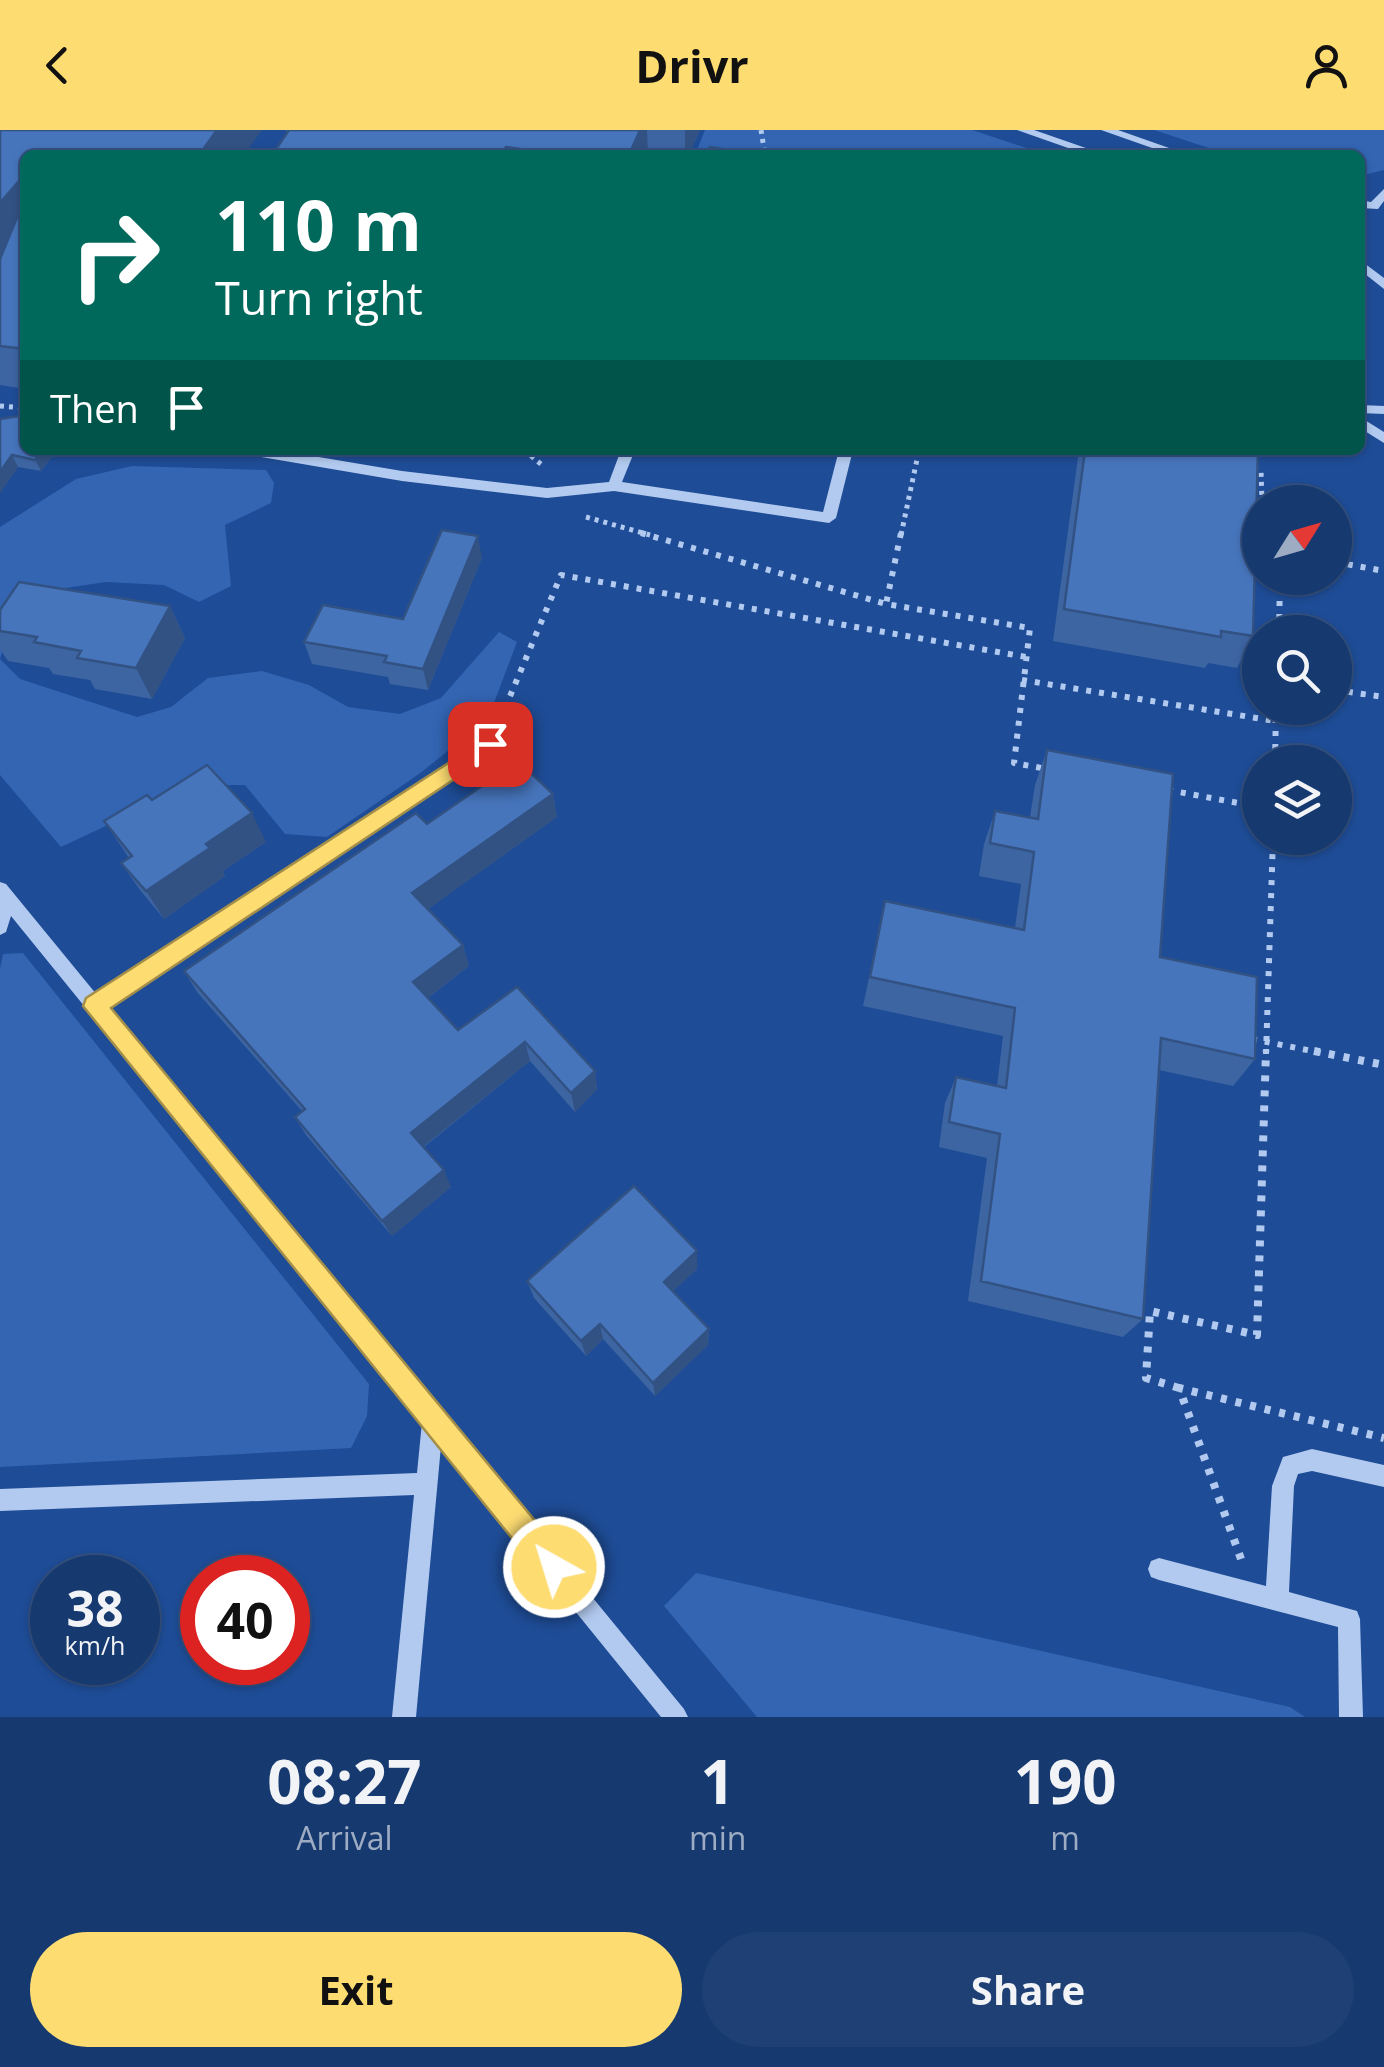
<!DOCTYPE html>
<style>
:root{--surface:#163970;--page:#1f4075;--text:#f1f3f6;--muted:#9eacc3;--line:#355383;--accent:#fddc72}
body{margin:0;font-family:"Open Sans",sans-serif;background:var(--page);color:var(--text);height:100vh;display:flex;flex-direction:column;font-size:38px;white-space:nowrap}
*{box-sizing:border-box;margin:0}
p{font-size:32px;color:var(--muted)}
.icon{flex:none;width:55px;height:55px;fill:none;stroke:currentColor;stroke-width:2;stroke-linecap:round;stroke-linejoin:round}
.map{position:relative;height:1587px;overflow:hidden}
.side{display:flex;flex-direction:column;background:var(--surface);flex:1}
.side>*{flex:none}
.top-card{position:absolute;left:20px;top:20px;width:1345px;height:305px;border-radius:15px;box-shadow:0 2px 8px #0004,0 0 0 2px var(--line);background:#00695c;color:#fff;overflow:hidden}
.needle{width:65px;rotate:53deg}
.controls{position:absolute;left:1242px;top:355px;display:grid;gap:20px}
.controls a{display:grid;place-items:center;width:110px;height:110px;border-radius:50%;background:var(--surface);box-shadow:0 2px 8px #0004,0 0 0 2px var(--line);font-size:50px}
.speed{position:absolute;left:30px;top:1425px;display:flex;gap:20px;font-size:50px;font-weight:700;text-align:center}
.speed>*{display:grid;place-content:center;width:130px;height:130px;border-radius:50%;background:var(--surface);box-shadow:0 2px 8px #0004,0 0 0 2px var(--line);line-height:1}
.speed small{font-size:25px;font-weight:400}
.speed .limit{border:15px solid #d22;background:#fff;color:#111}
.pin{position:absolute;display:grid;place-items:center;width:85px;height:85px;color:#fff;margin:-42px;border-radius:20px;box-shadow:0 5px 15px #0006}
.me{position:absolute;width:110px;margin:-55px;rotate:321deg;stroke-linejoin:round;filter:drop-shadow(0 0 8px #0008)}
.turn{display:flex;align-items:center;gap:35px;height:210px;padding:0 30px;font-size:45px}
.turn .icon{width:130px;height:130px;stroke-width:2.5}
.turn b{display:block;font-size:70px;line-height:85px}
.then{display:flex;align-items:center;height:95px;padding:0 30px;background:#0003;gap:20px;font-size:38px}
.eta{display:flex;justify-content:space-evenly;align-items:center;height:170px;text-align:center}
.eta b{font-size:60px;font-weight:700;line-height:70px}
.primary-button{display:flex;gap:20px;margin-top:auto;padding:20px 30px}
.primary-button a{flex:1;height:115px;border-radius:60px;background:var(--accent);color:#111;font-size:40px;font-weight:700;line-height:115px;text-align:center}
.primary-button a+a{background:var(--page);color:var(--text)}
header{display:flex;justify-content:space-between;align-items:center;height:130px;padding:0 30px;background:var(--accent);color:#111;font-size:45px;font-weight:700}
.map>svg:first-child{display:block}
.green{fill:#3365b3}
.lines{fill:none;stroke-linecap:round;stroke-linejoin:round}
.path-far2{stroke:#b2caef;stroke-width:5;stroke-dasharray:4 5;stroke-linecap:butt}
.path-far1{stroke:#b2caef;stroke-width:6;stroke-dasharray:5 8;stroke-linecap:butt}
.path{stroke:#b2caef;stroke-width:8;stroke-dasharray:6 9;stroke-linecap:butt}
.minor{fill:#b2caef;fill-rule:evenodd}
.wall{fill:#3d65a2}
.shaded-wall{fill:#325284}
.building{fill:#4775bc;stroke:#325284;stroke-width:2.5}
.route{fill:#fddc72;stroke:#a48f4a;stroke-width:2.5}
</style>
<header><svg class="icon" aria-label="back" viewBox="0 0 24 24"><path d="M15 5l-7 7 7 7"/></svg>Drivr<svg class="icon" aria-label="person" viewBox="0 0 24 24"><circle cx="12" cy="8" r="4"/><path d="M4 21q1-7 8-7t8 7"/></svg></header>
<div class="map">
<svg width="1384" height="1587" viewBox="0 0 1384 1587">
<rect width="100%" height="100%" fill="#1e4c96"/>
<path class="green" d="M 705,0 L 972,0 L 1048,25 L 695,25 Z
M 1154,0 L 1384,0 L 1384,40 L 1360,46 L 1360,25 L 1230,25 Z
M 132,336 L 266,340 L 274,353 L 271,373 L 225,395 L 231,456 L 199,472 L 164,455 L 106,452 L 59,459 L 11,494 L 0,529 L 20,549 L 137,587 L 171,577 L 208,548 L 262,541 L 309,555 L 348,577 L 400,584 L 441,568 L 499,502 L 517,512 L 488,589 L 419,644 L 327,707 L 285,704 L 245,655 L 193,655 L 61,717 L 0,645 L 0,397 L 76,349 Z
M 23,823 L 369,1254 L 367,1286 L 351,1318 L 0,1337 L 0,839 L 3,824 Z
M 696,1443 L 1290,1577 L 1305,1587 L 757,1587 L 664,1476 Z"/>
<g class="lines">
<path class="path-far2" d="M 761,0 L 765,25
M 239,23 L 253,25
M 0,276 L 25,278
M 524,320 L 542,335
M 1254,340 L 1261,341 L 1262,372
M 586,387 L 650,405
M 901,405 L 919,320"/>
<path class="path-far1" d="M 641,403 L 886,474
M 901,403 L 886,474 L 1030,498 L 1014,633 L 1047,639
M 1335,432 L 1384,441
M 1279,502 L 1280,448
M 1022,550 L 1275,591
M 1335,560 L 1384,567
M 500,590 L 561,445 L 1026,527
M 1275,632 L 1276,578
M 1168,660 L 1260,677
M 1252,909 L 1327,924
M 1266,924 L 1273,708"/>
<path class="path" d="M 1314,921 L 1384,935
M 1179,1258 L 1146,1248 L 1150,1181 L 1257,1205 L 1266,921
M 1241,1429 L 1179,1258 L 1384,1308"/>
<path class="minor" d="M 1017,0 L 1034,0 L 1106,25 L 1088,25 Z
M 1101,0 L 1118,0 L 1189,25 L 1172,25 Z
M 1384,59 L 1384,71 L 1378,79 L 1360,78 L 1360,70 L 1371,72 Z
M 1360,130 L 1384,148 L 1384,159 L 1360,140 Z
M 1360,275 L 1384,276 L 1384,284 L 1360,283 Z
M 1360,287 L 1384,302 L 1384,313 L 1360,298 Z
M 243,320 L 277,320 L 402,341 L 547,358 L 609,352 L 621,320 L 635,320 L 622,352 L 823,382 L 839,320 L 853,320 L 836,388 L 829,393 L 614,361 L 547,368 L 402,351 L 250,325 Z
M 490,608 L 496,610 L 498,614 L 496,618 L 108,877 L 684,1579 L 688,1587 L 661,1587 L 441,1316 L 416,1587 L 392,1587 L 414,1365 L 0,1381 L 0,1359 L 417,1343 L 422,1292 L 11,786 L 6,802 L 0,805 L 0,752 L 6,754 L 97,865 Z
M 1312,1319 L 1384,1335 L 1384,1357 L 1312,1341 L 1298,1344 L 1294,1356 L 1289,1462 L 1357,1481 L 1360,1489 L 1363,1587 L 1339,1587 L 1338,1497 L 1159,1450 L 1151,1447 L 1148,1439 L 1151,1431 L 1159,1428 L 1266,1456 L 1272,1356 L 1283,1327 Z"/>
</g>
<path class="wall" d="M 0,0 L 25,25 L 25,259 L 0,255 Z
M 285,0 L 700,0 L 689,25 L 272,25 L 288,2 Z
M 0,289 L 25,320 L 57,320 L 41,341 L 18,337 L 0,363 Z
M 1079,320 L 1258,320 L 1253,506 L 1237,538 L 1208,533 L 1205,538 L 1053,511 Z
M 482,428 L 428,560 L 390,554 L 388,547 L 312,534 L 304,512 L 403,489 Z
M 170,476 L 185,508 L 152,569 L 95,559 L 90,550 L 53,544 L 49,538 L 8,531 L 0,519 L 0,480 Z
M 1047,620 L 1160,827 L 1255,929 L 1233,956 L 1159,940 L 1143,1189 L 1123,1207 L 968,1171 L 987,1028 L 939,1017 L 945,973 L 956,947 L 997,956 L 1003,906 L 863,876 L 885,771 L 1015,798 L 1021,754 L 979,746 L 984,714 L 995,681 L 1030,687 L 1035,655 Z
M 553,664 L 557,687 L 428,779 L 463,815 L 469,836 L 428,868 L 458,900 L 517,857 L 595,941 L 597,959 L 575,982 L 530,931 L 424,1017 L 451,1057 L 392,1106 L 306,1005 L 295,987 L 302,981 L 197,862 L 184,841 Z
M 152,670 L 266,712 L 223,741 L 225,746 L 164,789 L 140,760 L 121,733 L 129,728 L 104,691 Z
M 697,1139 L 673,1161 L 709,1199 L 708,1215 L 655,1266 L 603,1209 L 586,1226 L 534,1168 L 527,1151 Z"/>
<path class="shaded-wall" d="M 217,0 L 262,0 L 244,25 L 199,25 Z
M 640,0 L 647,0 L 648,25 L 629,25 Z
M 685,0 L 700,0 L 689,25 L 685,25 Z
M 25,44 L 25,111 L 0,141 L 0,73 Z
M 42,320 L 57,320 L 41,341 L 35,330 Z
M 12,325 L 18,337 L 0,363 L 0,342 Z
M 478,406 L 482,428 L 428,560 L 423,539 Z
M 170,476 L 185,508 L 152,569 L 136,538 Z
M 553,664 L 557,687 L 420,785 L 412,763 Z
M 252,683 L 266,712 L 223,741 L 225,746 L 164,789 L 146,761 L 206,714 Z
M 463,815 L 469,836 L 421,873 L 413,852 Z
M 525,912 L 530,931 L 419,1020 L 411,1003 Z
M 595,941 L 597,959 L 575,982 L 571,963 Z
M 444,1040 L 451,1057 L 392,1106 L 382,1091 Z
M 697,1121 L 697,1139 L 665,1169 L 664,1152 Z
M 600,1194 L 603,1209 L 586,1226 L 581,1211 Z
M 709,1199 L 708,1215 L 655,1266 L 653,1253 Z"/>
<path class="building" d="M 0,0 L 217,0 L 199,25 L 43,25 L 44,22 L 41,25 L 25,25 L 25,44 L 0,73 Z
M 289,0 L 640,0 L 629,25 L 562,25 L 506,17 L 501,25 L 272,25 Z
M 710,17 L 759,25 L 707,25 Z
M 25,68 L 25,219 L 0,216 L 0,129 Z
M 25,285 L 25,320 L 42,320 L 35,330 L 12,325 L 0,342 L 0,289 Z
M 1085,320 L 1258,320 L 1253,506 L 1221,501 L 1221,507 L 1064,479 Z
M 442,400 L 478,406 L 423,539 L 384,532 L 387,526 L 304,512 L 323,475 L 403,489 Z
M 19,452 L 170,476 L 136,538 L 77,528 L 81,521 L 34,512 L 37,507 L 0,501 L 0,480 Z
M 1047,620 L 1173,644 L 1160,827 L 1257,847 L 1255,929 L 1161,908 L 1143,1189 L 981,1151 L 1000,1004 L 949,992 L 956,947 L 1006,958 L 1015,878 L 870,847 L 885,771 L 1024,800 L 1034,722 L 990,713 L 995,681 L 1038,689 Z
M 518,631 L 553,664 L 412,763 L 463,815 L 413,852 L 458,900 L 517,857 L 595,941 L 571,963 L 525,912 L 411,1003 L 444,1040 L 382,1091 L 295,987 L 305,979 L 184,841 L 416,683 L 427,694 Z
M 207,635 L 252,683 L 206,714 L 210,718 L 146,761 L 121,733 L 132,726 L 104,691 L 147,665 L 152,670 Z
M 634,1056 L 697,1121 L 664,1152 L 709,1199 L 653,1253 L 600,1194 L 581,1211 L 527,1151 Z"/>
<path class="route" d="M 490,606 L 501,614 L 498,620 L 111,878 L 565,1427 L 569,1437 L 565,1448 L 554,1452 L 544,1448 L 83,876 L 86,868 Z"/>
</svg>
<div class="controls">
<a><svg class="needle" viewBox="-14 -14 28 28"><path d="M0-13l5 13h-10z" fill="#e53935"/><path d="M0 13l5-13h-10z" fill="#9eacc3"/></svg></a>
<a><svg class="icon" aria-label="search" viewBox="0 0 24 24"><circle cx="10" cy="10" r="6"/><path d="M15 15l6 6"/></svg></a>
<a><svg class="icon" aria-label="layers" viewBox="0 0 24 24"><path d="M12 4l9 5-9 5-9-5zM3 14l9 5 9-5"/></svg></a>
</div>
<div class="speed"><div>38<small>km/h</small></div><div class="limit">40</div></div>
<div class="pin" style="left:490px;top:614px;background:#d93025"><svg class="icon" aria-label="arrive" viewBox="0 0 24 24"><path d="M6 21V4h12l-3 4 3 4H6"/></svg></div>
<svg class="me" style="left:554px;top:1437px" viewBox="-20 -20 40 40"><circle r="17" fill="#fddc72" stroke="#fff" stroke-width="3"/><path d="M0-11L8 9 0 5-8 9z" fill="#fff"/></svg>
<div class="top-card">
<div class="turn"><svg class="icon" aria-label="right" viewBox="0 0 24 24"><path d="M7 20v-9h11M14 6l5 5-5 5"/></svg><div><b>110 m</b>Turn right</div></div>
<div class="then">Then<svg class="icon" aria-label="arrive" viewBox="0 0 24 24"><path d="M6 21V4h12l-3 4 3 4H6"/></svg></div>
</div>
</div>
<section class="side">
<div class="eta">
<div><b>08:27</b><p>Arrival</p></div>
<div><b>1</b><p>min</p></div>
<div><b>190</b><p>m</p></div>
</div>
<div class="primary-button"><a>Exit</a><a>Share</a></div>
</section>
